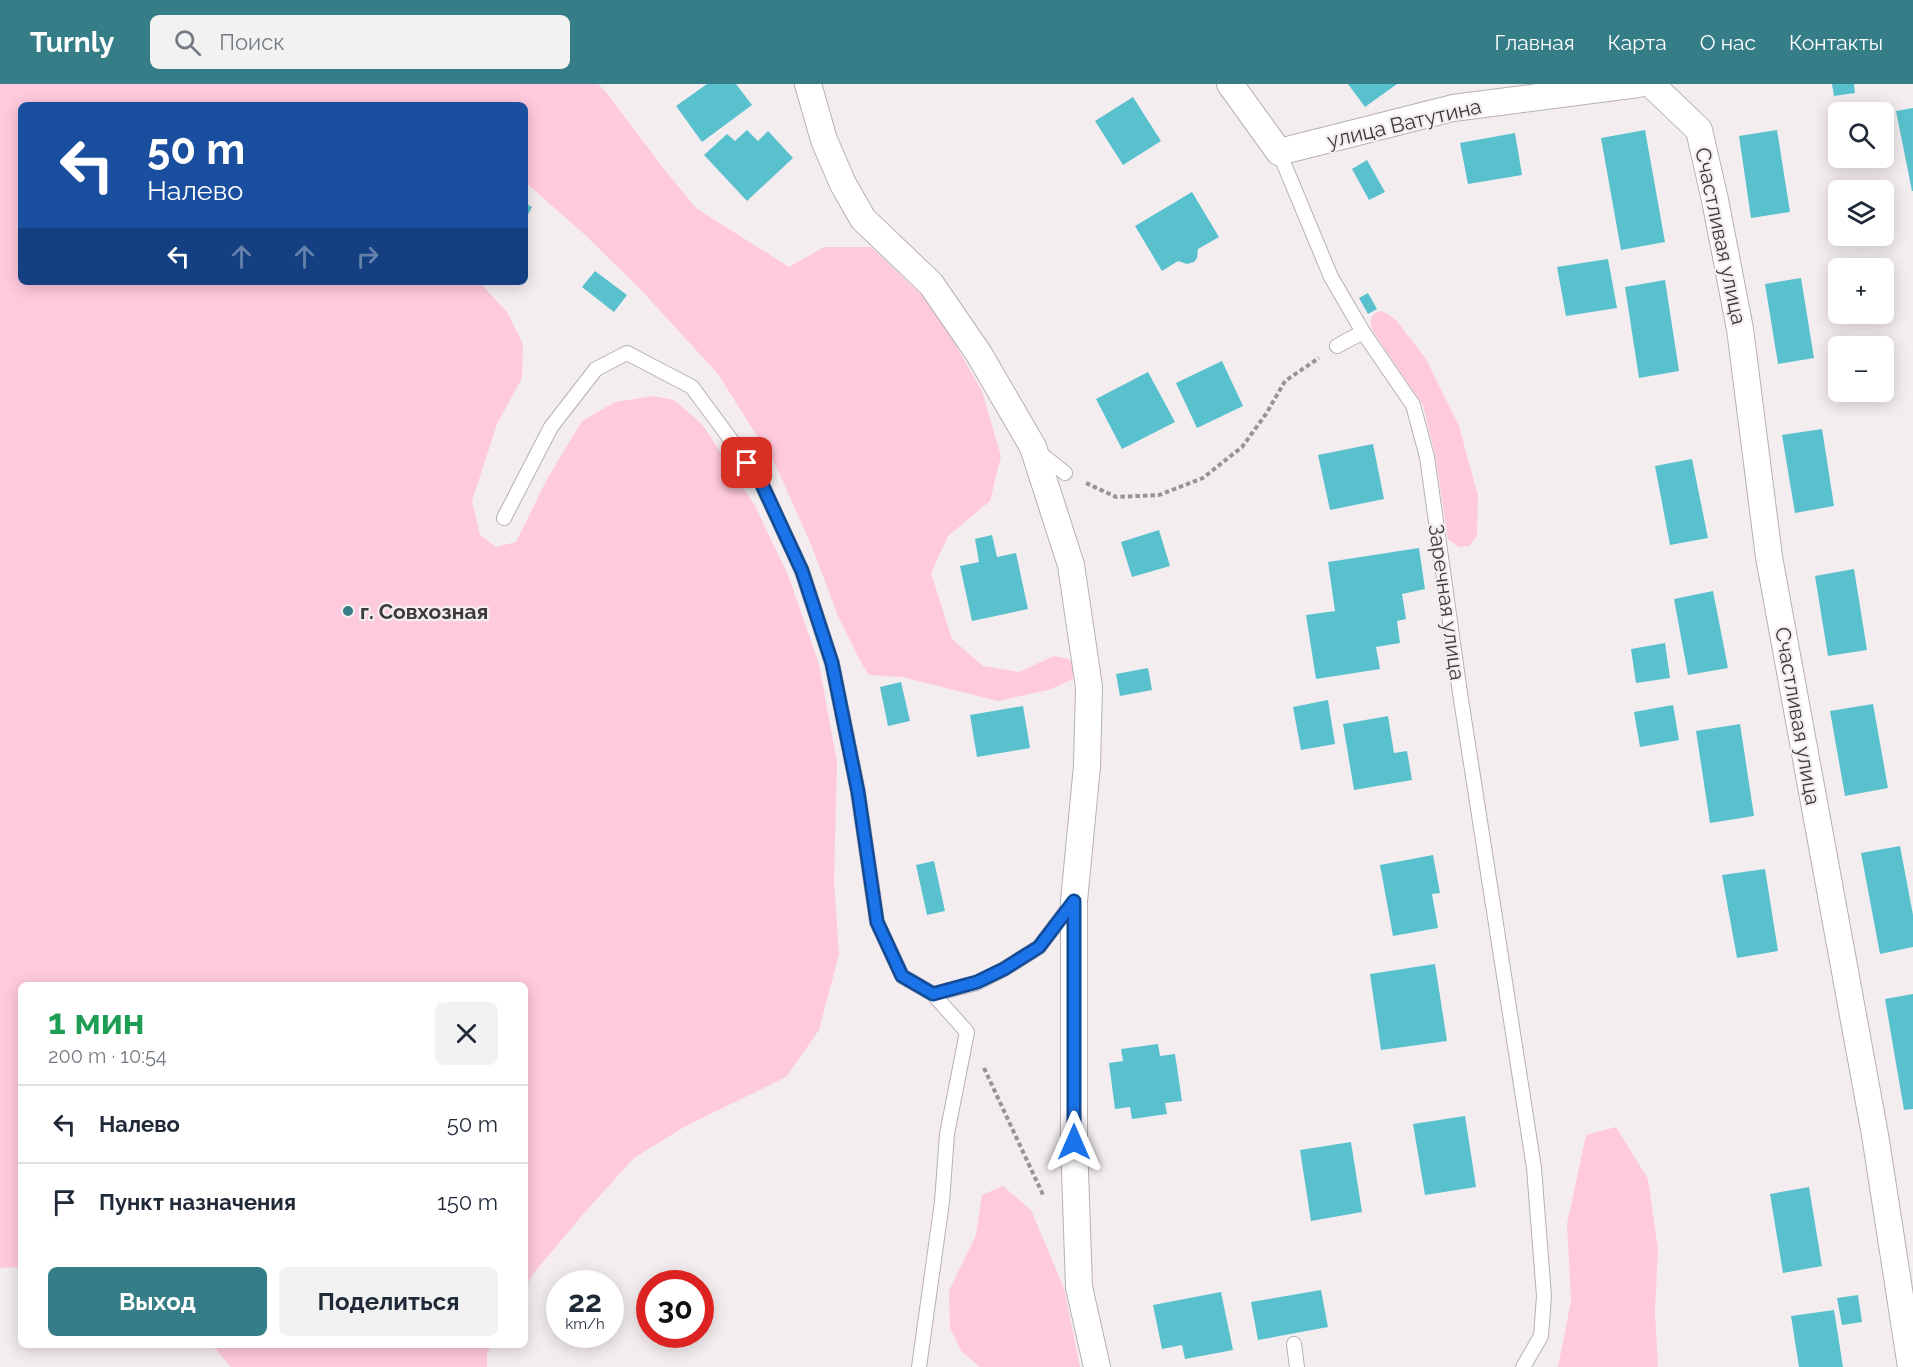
<!DOCTYPE html>
<html lang="ru">
<meta charset="utf-8">
<style>
:root{--surface:#fff;--page:#f2f2f3;--text:#1f2937;--muted:#747a83;--line:#e0e1e3;--accent:#367e87}
body{margin:0;font-family:Raleway,sans-serif;background:var(--page);color:var(--text);height:100vh;display:flex;flex-direction:column;font-size:22px;white-space:nowrap}
*{box-sizing:border-box;margin:0}
p{font-size:20px;color:var(--muted)}
.icon{flex:none;width:33px;height:33px;fill:none;stroke:currentColor;stroke-width:2;stroke-linecap:round;stroke-linejoin:round}
.map{position:relative;flex:1;overflow:hidden}
.panel{position:absolute;left:18px;top:898px;width:510px;height:366px;display:flex;flex-direction:column;background:var(--surface);border-radius:9px;box-shadow:0 3px 15px #0003}
.panel>*{flex:none}
.banner{position:absolute;left:18px;top:18px;width:510px;height:183px;border-radius:9px;box-shadow:0 3px 15px #0003;background:#1a4fa0;color:#fff;overflow:hidden}
.fabs{position:absolute;left:1828px;top:18px;display:grid;gap:12px}
.fabs a{display:grid;place-items:center;width:66px;height:66px;border-radius:9px;background:var(--surface);box-shadow:0 3px 15px #0003;font-size:30px}
.speed{position:absolute;left:546px;top:1186px;display:flex;gap:12px;font-size:30px;font-weight:700;text-align:center}
.speed>*{display:grid;place-content:center;width:78px;height:78px;border-radius:50%;background:var(--surface);box-shadow:0 3px 15px #0003;line-height:1}
.speed small{font-size:15px;font-weight:400}
.speed .limit{border:9px solid #d22;background:#fff;color:#111}
.pin{position:absolute;display:grid;place-items:center;width:51px;height:51px;color:#fff;margin:-26px;border-radius:12px;box-shadow:0 3px 9px #0006}
.me{position:absolute;width:66px;margin:-33px;rotate:0deg;stroke-linejoin:round;filter:drop-shadow(0 0 4px #0008)}
.turn{display:flex;align-items:center;gap:21px;height:126px;padding:0 30px;font-size:27px}
.turn .icon{width:78px;height:78px;stroke-width:2.5}
.turn b{display:block;font-size:42px;line-height:51px}
.lanes{display:flex;align-items:center;height:57px;padding:0 30px;background:#0003;justify-content:center;gap:30px;direction:ltr}
.lanes .off{opacity:.35}
.round{display:grid;place-items:center;flex:none;width:63px;height:63px;border-radius:9px;background:var(--page)}
.overview{display:flex;align-items:center;justify-content:space-between;height:102px;padding:0 30px}
h1{font-size:36px;font-weight:700;line-height:45px;color:#1e9e55}
.primary-button{display:flex;gap:12px;margin-top:auto;padding:12px 30px}
.primary-button a{flex:1;height:69px;border-radius:9px;background:var(--accent);color:#fff;font-size:24px;font-weight:700;line-height:69px;text-align:center}
.primary-button a+a{background:var(--page);color:var(--text)}
ul{padding:0;list-style:none}
li{display:flex;align-items:center;gap:18px;height:78px;padding:0 30px;border-top:2px solid var(--line)}
li div{flex:1}
li b{display:block;font-size:22px}
li em{font-style:normal}
header{display:flex;align-items:center;gap:36px;box-sizing:border-box;height:84px;padding:0 30px;background:var(--accent);color:#fff}
header strong{font-size:28px}
nav{display:flex;gap:33px;margin-inline-start:auto;font-size:21px}
.search{width:420px;height:54px;background:var(--page);display:flex;align-items:center;gap:15px;box-sizing:border-box;padding:0 21px;border-radius:9px;color:var(--muted);font-size:22px}
.map>svg:first-child{display:block}
.green{fill:#ffcadd}
.building{fill:#59c1ce}
.lines{fill:none;stroke-linecap:round;stroke-linejoin:round}
.service-casing{stroke:#b7b0b2;stroke-width:16}
.minor-casing{stroke:#b7b0b2;stroke-width:28}
.path{stroke:#989495;stroke-width:4;stroke-dasharray:4.5 3;stroke-linecap:butt}
.service{stroke:#fff;stroke-width:14}
.minor{stroke:#fff;stroke-width:26}
.route-casing{stroke:#114b97;stroke-width:15}
.route{stroke:#1a73e8;stroke-width:10}
.poi-dot{fill:#367e87;stroke:#f4edef;stroke-width:2}
.labels{text-anchor:middle;dominant-baseline:central;stroke-width:4.5;stroke-linejoin:round;paint-order:stroke}
.street-label{font-size:21px;fill:#3b3939;stroke:#f4edef}
.poi-label{font-size:21px;font-weight:bold;fill:#3b3939;stroke:#f4edef;text-anchor:start}
</style>
<header>
<strong>Turnly</strong>
<div class="search"><svg class="icon" aria-label="search" viewBox="0 0 24 24"><circle cx="10" cy="10" r="6"/><path d="M15 15l6 6"/></svg>Поиск</div>
<nav><a>Главная</a><a>Карта</a><a>О нас</a><a>Контакты</a></nav>
</header>
<div class="map">
<svg width="1913" height="1283" viewBox="0 0 1913 1283">
<rect width="100%" height="100%" fill="#f4edef"/>
<path class="green" d="M 0,0 L 598,0 L 606,8 L 664,85 L 696,124 L 789,183 L 824,163 L 871,163 L 933,222 L 982,307 L 1001,372 L 990,417 L 948,452 L 931,489 L 952,555 L 983,582 L 1019,588 L 1054,572 L 1069,575 L 1075,583 L 1073,595 L 1049,606 L 998,617 L 902,593 L 869,591 L 859,575 L 838,532 L 812,463 L 777,384 L 718,290 L 641,206 L 584,150 L 525,98 L 525,21 L 21,21 L 21,198 L 479,198 L 507,228 L 523,260 L 522,294 L 497,340 L 472,417 L 480,451 L 496,463 L 516,458 L 547,395 L 582,337 L 615,318 L 654,312 L 674,316 L 702,340 L 754,420 L 788,491 L 819,580 L 837,678 L 834,797 L 839,870 L 819,946 L 786,993 L 684,1043 L 634,1074 L 585,1128 L 533,1190 L 525,1204 L 525,902 L 21,902 L 21,1183 L 0,1184 Z
M 1380,227 L 1386,229 L 1396,236 L 1426,275 L 1459,342 L 1478,412 L 1477,452 L 1469,462 L 1459,463 L 1448,455 L 1435,371 L 1423,321 L 1372,246 C 1369,237 1371,230 1380,227 Z
M 1616,1043 L 1648,1095 L 1658,1165 L 1655,1228 L 1658,1283 L 1558,1283 L 1571,1217 L 1567,1140 L 1586,1051 Z
M 1003,1102 L 1031,1126 L 1064,1204 L 1080,1283 L 980,1283 L 961,1267 L 950,1244 L 949,1207 L 976,1151 L 982,1111 Z
M 213,1262 L 491,1262 L 487,1270 L 487,1283 L 231,1283 Z"/>
<path class="building" d="M 707,0 L 736,0 L 752,21 L 702,58 L 676,22 Z
M 1348,0 L 1397,0 L 1365,23 Z
M 1832,0 L 1854,0 L 1855,9 L 1834,12 Z
M 1133,13 L 1161,57 L 1123,81 L 1095,37 Z
M 1913,24 L 1913,107 L 1912,107 L 1896,27 Z
M 747,46 L 758,57 L 768,47 L 793,74 L 747,117 L 704,71 L 727,50 L 735,57 Z
M 1645,46 L 1665,158 L 1621,166 L 1601,54 Z
M 1777,46 L 1790,128 L 1751,134 L 1739,52 Z
M 1515,49 L 1522,91 L 1468,100 L 1460,59 Z
M 1367,76 L 1385,108 L 1369,116 L 1352,85 Z
M 1192,108 L 1219,153 L 1198,165 L 1197,174 L 1194,178 L 1187,180 L 1178,177 L 1162,187 L 1135,142 Z
M 525,119 L 532,123 L 525,136 Z
M 1608,175 L 1617,224 L 1566,232 L 1557,183 Z
M 595,187 L 627,211 L 614,228 L 582,203 Z
M 1801,194 L 1814,274 L 1778,280 L 1765,200 Z
M 1665,196 L 1679,287 L 1639,294 L 1625,203 Z
M 1368,209 L 1377,225 L 1368,230 L 1359,214 Z
M 1222,277 L 1243,322 L 1197,344 L 1176,299 Z
M 1148,288 L 1175,338 L 1122,365 L 1096,315 Z
M 1822,345 L 1834,422 L 1795,429 L 1782,351 Z
M 1373,360 L 1384,415 L 1330,426 L 1318,371 Z
M 1692,375 L 1708,454 L 1670,461 L 1655,382 Z
M 1159,446 L 1170,482 L 1132,493 L 1121,458 Z
M 992,451 L 997,473 L 1016,469 L 1028,525 L 972,537 L 960,482 L 979,478 L 975,455 Z
M 1419,464 L 1425,505 L 1402,510 L 1406,535 L 1397,537 L 1400,559 L 1376,563 L 1380,585 L 1316,595 L 1306,531 L 1335,527 L 1328,478 Z
M 1854,485 L 1867,566 L 1828,572 L 1815,492 Z
M 1713,507 L 1728,584 L 1688,591 L 1674,515 Z
M 1665,559 L 1670,594 L 1636,599 L 1631,565 Z
M 1148,584 L 1152,606 L 1120,612 L 1116,590 Z
M 901,598 L 910,637 L 888,642 L 880,603 Z
M 1328,616 L 1335,660 L 1301,666 L 1293,623 Z
M 1873,620 L 1888,704 L 1845,712 L 1830,627 Z
M 1673,621 L 1679,656 L 1640,663 L 1634,628 Z
M 1023,622 L 1030,664 L 977,673 L 970,631 Z
M 1388,632 L 1394,669 L 1407,667 L 1412,696 L 1354,706 L 1343,640 Z
M 1740,640 L 1754,732 L 1710,739 L 1696,647 Z
M 1900,762 L 1913,831 L 1913,863 L 1880,870 L 1861,769 Z
M 1433,771 L 1440,809 L 1432,810 L 1438,844 L 1393,852 L 1380,781 Z
M 934,777 L 945,827 L 927,831 L 916,781 Z
M 1765,785 L 1778,867 L 1737,874 L 1722,791 Z
M 1435,880 L 1447,957 L 1381,966 L 1370,890 Z
M 1913,910 L 1913,1025 L 1904,1026 L 1885,915 Z
M 1158,960 L 1160,972 L 1175,970 L 1182,1017 L 1165,1019 L 1167,1030 L 1132,1035 L 1130,1023 L 1115,1025 L 1109,979 L 1123,977 L 1121,965 Z
M 1465,1032 L 1476,1103 L 1425,1111 L 1413,1040 Z
M 1351,1058 L 1362,1128 L 1311,1137 L 1300,1066 Z
M 1809,1103 L 1822,1182 L 1783,1189 L 1770,1110 Z
M 1321,1206 L 1328,1243 L 1258,1256 L 1251,1218 Z
M 1221,1208 L 1233,1266 L 1185,1275 L 1182,1261 L 1162,1265 L 1153,1221 Z
M 1858,1211 L 1862,1238 L 1842,1241 L 1837,1214 Z
M 1834,1226 L 1843,1283 L 1799,1283 L 1791,1232 Z"/>
<g class="lines">
<defs>
<path id="service" d="M 1279,68 L 1331,193 L 1363,248 L 1413,321 L 1427,373 L 1460,609 L 1534,1084 L 1544,1212 L 1541,1252 L 1523,1283
M 1337,262 L 1363,248
M 1036,366 L 1065,389
M 504,434 L 551,343 L 596,285 L 627,269 L 692,303 L 759,394 L 802,487 L 832,579 L 858,708 L 877,838 L 902,892 L 933,910 L 967,948 L 947,1050 L 942,1118 L 919,1283
M 933,910 L 977,899 L 1004,885 L 1039,863 L 1072,819
M 1294,1260 L 1297,1283"/>
<path id="minor" d="M 808,0 L 824,56 L 843,100 L 863,135 L 931,200 L 979,270 L 1033,363 L 1071,481 L 1089,603 L 1087,682 L 1074,817 L 1074,1058 L 1079,1203 L 1097,1283
M 1230,0 L 1279,68 L 1453,24 L 1638,0
M 1651,0 L 1699,46 L 1715,116 L 1740,245 L 1769,473 L 1875,1051 L 1911,1283"/>
</defs>
<use href="#service" class="service-casing"/>
<use href="#minor" class="minor-casing"/>
<path class="path" d="M 1086,399 L 1116,413 L 1159,411 L 1203,394 L 1242,363 L 1266,330 L 1285,297 L 1319,274
M 984,984 L 1044,1113"/>
<use href="#service" class="service"/>
<use href="#minor" class="minor"/>
</g>
<g class="lines">
<defs>
<path id="route" d="M 747,379 L 759,394 L 802,487 L 832,579 L 858,708 L 877,838 L 902,892 L 933,910 L 977,898 L 1004,885 L 1039,863 L 1074,817 L 1074,1058"/>
</defs>
<use href="#route" class="route-casing"/>
<use href="#route" class="route"/>
</g>
<circle class="poi-dot" cx="348" cy="527" r="6"/>
<g class="labels">
<g class="street-label">
<text transform="translate(1404 39) rotate(-13)">улица Ватутина</text>
<text transform="translate(1721 152) rotate(78)">Счастливая улица</text>
<text transform="translate(1447 518) rotate(82)">Заречная улица</text>
<text transform="translate(1798 632) rotate(80)">Счастливая улица</text>
</g>
<g class="poi-label">
<text x="360" y="527">г. Совхозная</text>
</g>
</g>
</svg>
<div class="fabs">
<a><svg class="icon" aria-label="search" viewBox="0 0 24 24"><circle cx="10" cy="10" r="6"/><path d="M15 15l6 6"/></svg></a>
<a><svg class="icon" aria-label="layers" viewBox="0 0 24 24"><path d="M12 4l9 5-9 5-9-5zM3 14l9 5 9-5"/></svg></a>
<a>+</a>
<a>−</a>
</div>
<div class="speed"><div>22<small>km/h</small></div><div class="limit">30</div></div>
<div class="pin" style="left:747px;top:379px;background:#d93025"><svg class="icon" aria-label="arrive" viewBox="0 0 24 24"><path d="M6 21V4h12l-3 4 3 4H6"/></svg></div>
<svg class="me" style="left:1074px;top:1058px" viewBox="-20 -20 40 40"><path d="M0-17L14 15 0 8-14 15z" fill="#1a73e8" stroke="#fff" stroke-width="4"/></svg>
<div class="banner">
<div class="turn"><svg class="icon" aria-label="left" viewBox="0 0 24 24"><path d="M17 20v-9H6M10 6l-5 5 5 5"/></svg><div><b>50 m</b>Налево</div></div>
<div class="lanes"><svg class="icon" aria-label="left" viewBox="0 0 24 24"><path d="M17 20v-9H6M10 6l-5 5 5 5"/></svg><svg class="icon off" aria-label="ahead" viewBox="0 0 24 24"><path d="M12 20V5M6 11l6-6 6 6"/></svg><svg class="icon off" aria-label="ahead" viewBox="0 0 24 24"><path d="M12 20V5M6 11l6-6 6 6"/></svg><svg class="icon off" aria-label="right" viewBox="0 0 24 24"><path d="M7 20v-9h11M14 6l5 5-5 5"/></svg></div>
</div>
<section class="panel">
<div class="overview"><div><h1>1 мин</h1><p>200 m · 10:54</p></div><a class="round"><svg class="icon" aria-label="close" viewBox="0 0 24 24"><path d="M6 6l12 12M18 6L6 18"/></svg></a></div>
<ul>
<li><svg class="icon" aria-label="left" viewBox="0 0 24 24"><path d="M17 20v-9H6M10 6l-5 5 5 5"/></svg><div><b>Налево</b></div><em>50 m</em></li>
<li><svg class="icon" aria-label="arrive" viewBox="0 0 24 24"><path d="M6 21V4h12l-3 4 3 4H6"/></svg><div><b>Пункт назначения</b></div><em>150 m</em></li>
</ul>
<div class="primary-button"><a>Выход</a><a>Поделиться</a></div>
</section>
</div>
